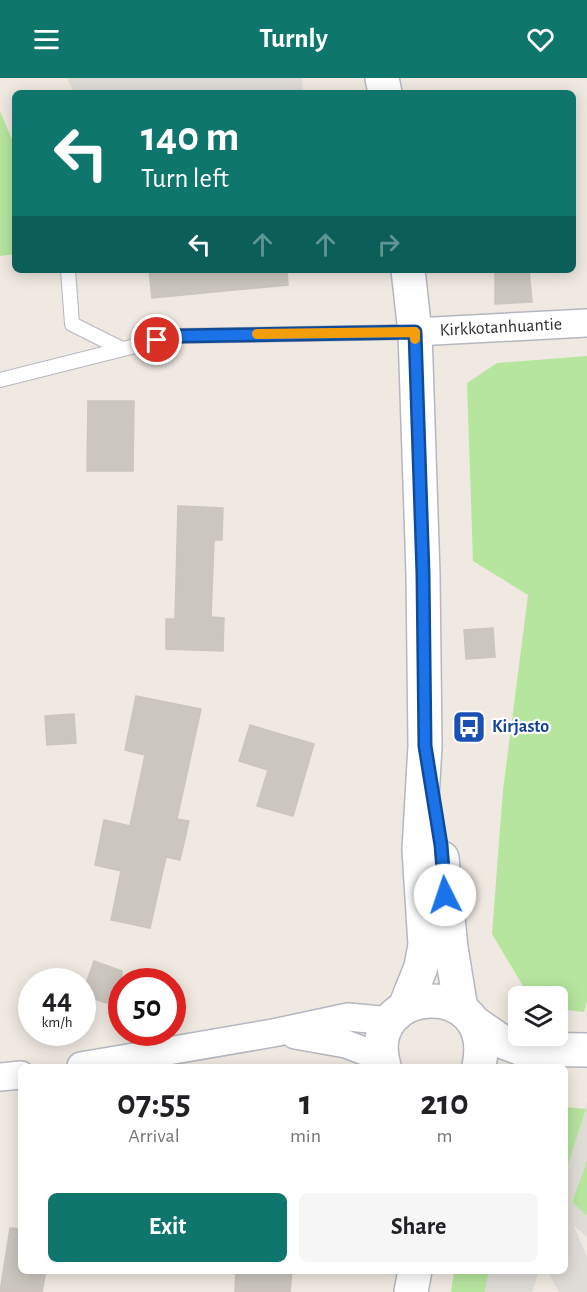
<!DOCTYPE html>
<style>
:root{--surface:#fff;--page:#f6f6f6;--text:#202124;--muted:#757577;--accent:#0f766e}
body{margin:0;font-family:"Alegreya Sans",sans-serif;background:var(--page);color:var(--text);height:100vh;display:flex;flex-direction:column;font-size:22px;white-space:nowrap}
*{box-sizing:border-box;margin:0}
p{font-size:20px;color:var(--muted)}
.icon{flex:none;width:33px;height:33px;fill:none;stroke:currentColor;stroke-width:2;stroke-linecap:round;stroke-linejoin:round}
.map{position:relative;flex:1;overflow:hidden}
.drawer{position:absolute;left:18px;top:986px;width:550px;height:210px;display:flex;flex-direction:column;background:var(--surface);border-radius:9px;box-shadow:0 3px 15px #0003}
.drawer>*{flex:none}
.hud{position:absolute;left:12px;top:12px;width:564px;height:183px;border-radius:9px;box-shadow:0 3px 15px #0003;background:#0f766e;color:#fff;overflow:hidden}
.tools{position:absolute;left:508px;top:908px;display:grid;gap:12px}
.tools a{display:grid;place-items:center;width:60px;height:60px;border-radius:9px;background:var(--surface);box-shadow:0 3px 15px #0003;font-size:30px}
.speed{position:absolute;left:18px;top:890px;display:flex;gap:12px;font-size:30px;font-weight:700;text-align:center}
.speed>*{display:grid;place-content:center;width:78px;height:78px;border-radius:50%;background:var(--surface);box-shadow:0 3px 15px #0003;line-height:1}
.speed small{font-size:15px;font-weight:400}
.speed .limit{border:9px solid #d22;background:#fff;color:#111}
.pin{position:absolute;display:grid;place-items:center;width:51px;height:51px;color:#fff;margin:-26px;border:3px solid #fff;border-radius:50%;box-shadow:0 2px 6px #0007}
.me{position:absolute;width:66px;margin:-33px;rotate:356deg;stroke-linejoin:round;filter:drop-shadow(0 0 4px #0008)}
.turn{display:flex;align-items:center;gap:21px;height:126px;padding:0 30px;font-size:27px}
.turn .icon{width:78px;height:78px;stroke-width:2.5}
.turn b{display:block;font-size:42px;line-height:51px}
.lanes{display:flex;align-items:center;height:57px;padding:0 30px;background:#0003;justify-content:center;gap:30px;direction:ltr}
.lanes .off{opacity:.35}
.eta{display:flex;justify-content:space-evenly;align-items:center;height:102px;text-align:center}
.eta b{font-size:36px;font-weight:600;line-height:42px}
.action{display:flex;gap:12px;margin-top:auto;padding:12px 30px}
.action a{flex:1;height:69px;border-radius:9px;background:var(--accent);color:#fff;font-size:24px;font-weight:600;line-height:69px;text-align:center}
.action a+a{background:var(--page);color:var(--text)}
header{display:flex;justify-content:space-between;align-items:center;height:78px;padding:0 30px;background:var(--accent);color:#fff;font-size:27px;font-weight:600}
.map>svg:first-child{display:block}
.green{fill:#b6e59e}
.plaza{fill:#dfdcd8}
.building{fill:#cbc7bf;stroke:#cbc5ba;stroke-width:1.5}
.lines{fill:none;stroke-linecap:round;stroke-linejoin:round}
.lane-casing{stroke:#b4b7c1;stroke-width:16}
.street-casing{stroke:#b4b7c1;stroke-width:30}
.secondary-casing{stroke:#b4b7c1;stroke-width:36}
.lane{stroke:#fff;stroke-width:14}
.street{stroke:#fff;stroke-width:27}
.secondary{stroke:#fff;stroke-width:33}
.route-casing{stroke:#114b97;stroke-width:15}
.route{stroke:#1a73e8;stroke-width:10}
.slow{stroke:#f59e0b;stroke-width:10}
.labels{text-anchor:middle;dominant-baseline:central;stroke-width:4.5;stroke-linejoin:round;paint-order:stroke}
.street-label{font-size:18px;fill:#2e2e2e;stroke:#fff}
.transit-label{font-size:18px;font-weight:bold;fill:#164399;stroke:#fff;text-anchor:start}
</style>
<header><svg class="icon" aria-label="menu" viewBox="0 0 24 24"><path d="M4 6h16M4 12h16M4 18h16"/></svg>Turnly<svg class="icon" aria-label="heart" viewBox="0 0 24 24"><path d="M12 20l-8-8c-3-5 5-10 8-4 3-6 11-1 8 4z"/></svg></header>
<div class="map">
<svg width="587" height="1214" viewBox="0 0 587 1214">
<rect width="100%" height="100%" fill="#efe9e1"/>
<path class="green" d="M 0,33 L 15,69 L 15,176 L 0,178 Z
M 587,278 L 587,923 L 584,934 L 558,931 L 558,918 L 529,918 L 492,856 L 503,712 L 528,517 L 473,483 L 467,305 L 497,285 Z
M 566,1029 L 586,1031 L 566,1094 Z
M 587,1082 L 587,1138 L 572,1124 Z
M 454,1193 L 489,1193 L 485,1214 L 451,1214 Z"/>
<path class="plaza" d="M 67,0 L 302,0 L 303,15 L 74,15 Z
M 587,1022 L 587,1082 L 572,1124 L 587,1138 L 587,1159 L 573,1147 L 587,1178 L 587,1214 L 559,1214 L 547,1193 L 566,1192 L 566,1094 L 586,1031 Z
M 489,1193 L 489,1192 L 539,1193 L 532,1214 L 485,1214 Z"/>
<path class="building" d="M 149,192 L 287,192 L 288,207 L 152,220 Z
M 495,192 L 529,192 L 532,224 L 495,226 Z
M 88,323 L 134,323 L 133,393 L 87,393 Z
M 178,428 L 223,430 L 222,462 L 214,462 L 211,539 L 224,540 L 223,573 L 166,571 L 166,541 L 175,541 Z
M 493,550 L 495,579 L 466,581 L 464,552 Z
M 136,618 L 201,631 L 177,741 L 189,743 L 180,782 L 166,779 L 150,850 L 111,842 L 121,793 L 95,787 L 104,742 L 130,748 L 145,677 L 125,672 Z
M 74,636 L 76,665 L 47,667 L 45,638 Z
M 250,647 L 314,666 L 293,738 L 257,728 L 268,692 L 239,683 Z
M 94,883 L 122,893 L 122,930 L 82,917 Z
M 10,1150 L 21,1151 L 21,1192 L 46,1192 L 42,1214 L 0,1214 Z
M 236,1192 L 292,1192 L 290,1214 L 235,1214 Z"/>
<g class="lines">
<defs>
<path id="lane" d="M 68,192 L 72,246 L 122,271
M 0,302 L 175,258 L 415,254"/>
<g id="street">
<path id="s1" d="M 415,254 L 587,245"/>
<path d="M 295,957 L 346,966 L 382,980"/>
<path d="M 81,988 L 273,955 L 348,939 L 391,943"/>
<path d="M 0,999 L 21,997"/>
</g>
<path id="secondary" d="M 382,0 L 385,15
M 442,780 L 451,870 L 461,931
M 405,929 L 421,889 L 425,867 L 419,772 L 425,668 L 423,496 L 415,254 L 408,192
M 475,945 L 501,963 L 522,971 L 587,972
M 384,988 C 360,906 498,897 479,988
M 411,1214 L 415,1192"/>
</defs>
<use href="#lane" class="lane-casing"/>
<use href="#street" class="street-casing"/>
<use href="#secondary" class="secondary-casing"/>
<use href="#lane" class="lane"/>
<use href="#street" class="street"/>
<use href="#secondary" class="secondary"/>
</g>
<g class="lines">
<defs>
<path id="route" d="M 157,262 L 175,258 L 415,254 L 423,496 L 425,668 L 441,767 L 445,817"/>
</defs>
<use href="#route" class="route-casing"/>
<use href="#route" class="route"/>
<path class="slow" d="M 257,256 L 415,254 L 415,261"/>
</g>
<defs>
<symbol id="bus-square" viewBox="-11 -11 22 22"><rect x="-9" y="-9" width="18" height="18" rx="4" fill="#1a4fb4" stroke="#fff"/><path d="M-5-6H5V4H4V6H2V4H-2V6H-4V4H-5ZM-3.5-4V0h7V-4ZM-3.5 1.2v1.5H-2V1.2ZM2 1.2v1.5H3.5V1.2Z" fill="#fff"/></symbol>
</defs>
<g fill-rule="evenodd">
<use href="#bus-square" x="450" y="630" width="38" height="38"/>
</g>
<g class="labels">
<g class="street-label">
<text stroke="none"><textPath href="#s1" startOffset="86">Kirkkotanhuantie</textPath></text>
</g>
<g class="transit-label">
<text x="492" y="649">Kirjasto</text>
</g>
</g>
</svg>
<div class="tools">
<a><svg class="icon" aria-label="layers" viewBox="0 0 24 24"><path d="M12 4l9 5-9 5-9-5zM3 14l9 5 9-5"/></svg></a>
</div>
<div class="speed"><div>44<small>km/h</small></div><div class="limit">50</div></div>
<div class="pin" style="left:157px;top:262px;background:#d93025"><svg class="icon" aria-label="arrive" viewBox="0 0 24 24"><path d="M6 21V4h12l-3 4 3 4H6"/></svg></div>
<svg class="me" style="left:445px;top:817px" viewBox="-20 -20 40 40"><circle r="19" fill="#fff"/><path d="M0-13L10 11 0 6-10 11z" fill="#1a73e8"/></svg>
<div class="hud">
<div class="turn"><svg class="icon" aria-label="left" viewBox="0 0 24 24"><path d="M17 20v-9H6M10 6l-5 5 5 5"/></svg><div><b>140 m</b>Turn left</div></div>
<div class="lanes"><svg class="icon" aria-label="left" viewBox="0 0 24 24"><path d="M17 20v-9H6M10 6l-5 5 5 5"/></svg><svg class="icon off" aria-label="ahead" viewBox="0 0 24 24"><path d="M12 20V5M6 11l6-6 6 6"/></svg><svg class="icon off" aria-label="ahead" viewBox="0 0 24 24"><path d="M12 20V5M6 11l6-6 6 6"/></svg><svg class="icon off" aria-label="right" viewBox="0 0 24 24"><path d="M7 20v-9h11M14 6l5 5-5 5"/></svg></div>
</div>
<section class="drawer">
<div class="eta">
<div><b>07:55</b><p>Arrival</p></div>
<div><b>1</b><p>min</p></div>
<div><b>210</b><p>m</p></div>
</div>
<div class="action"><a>Exit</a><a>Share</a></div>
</section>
</div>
